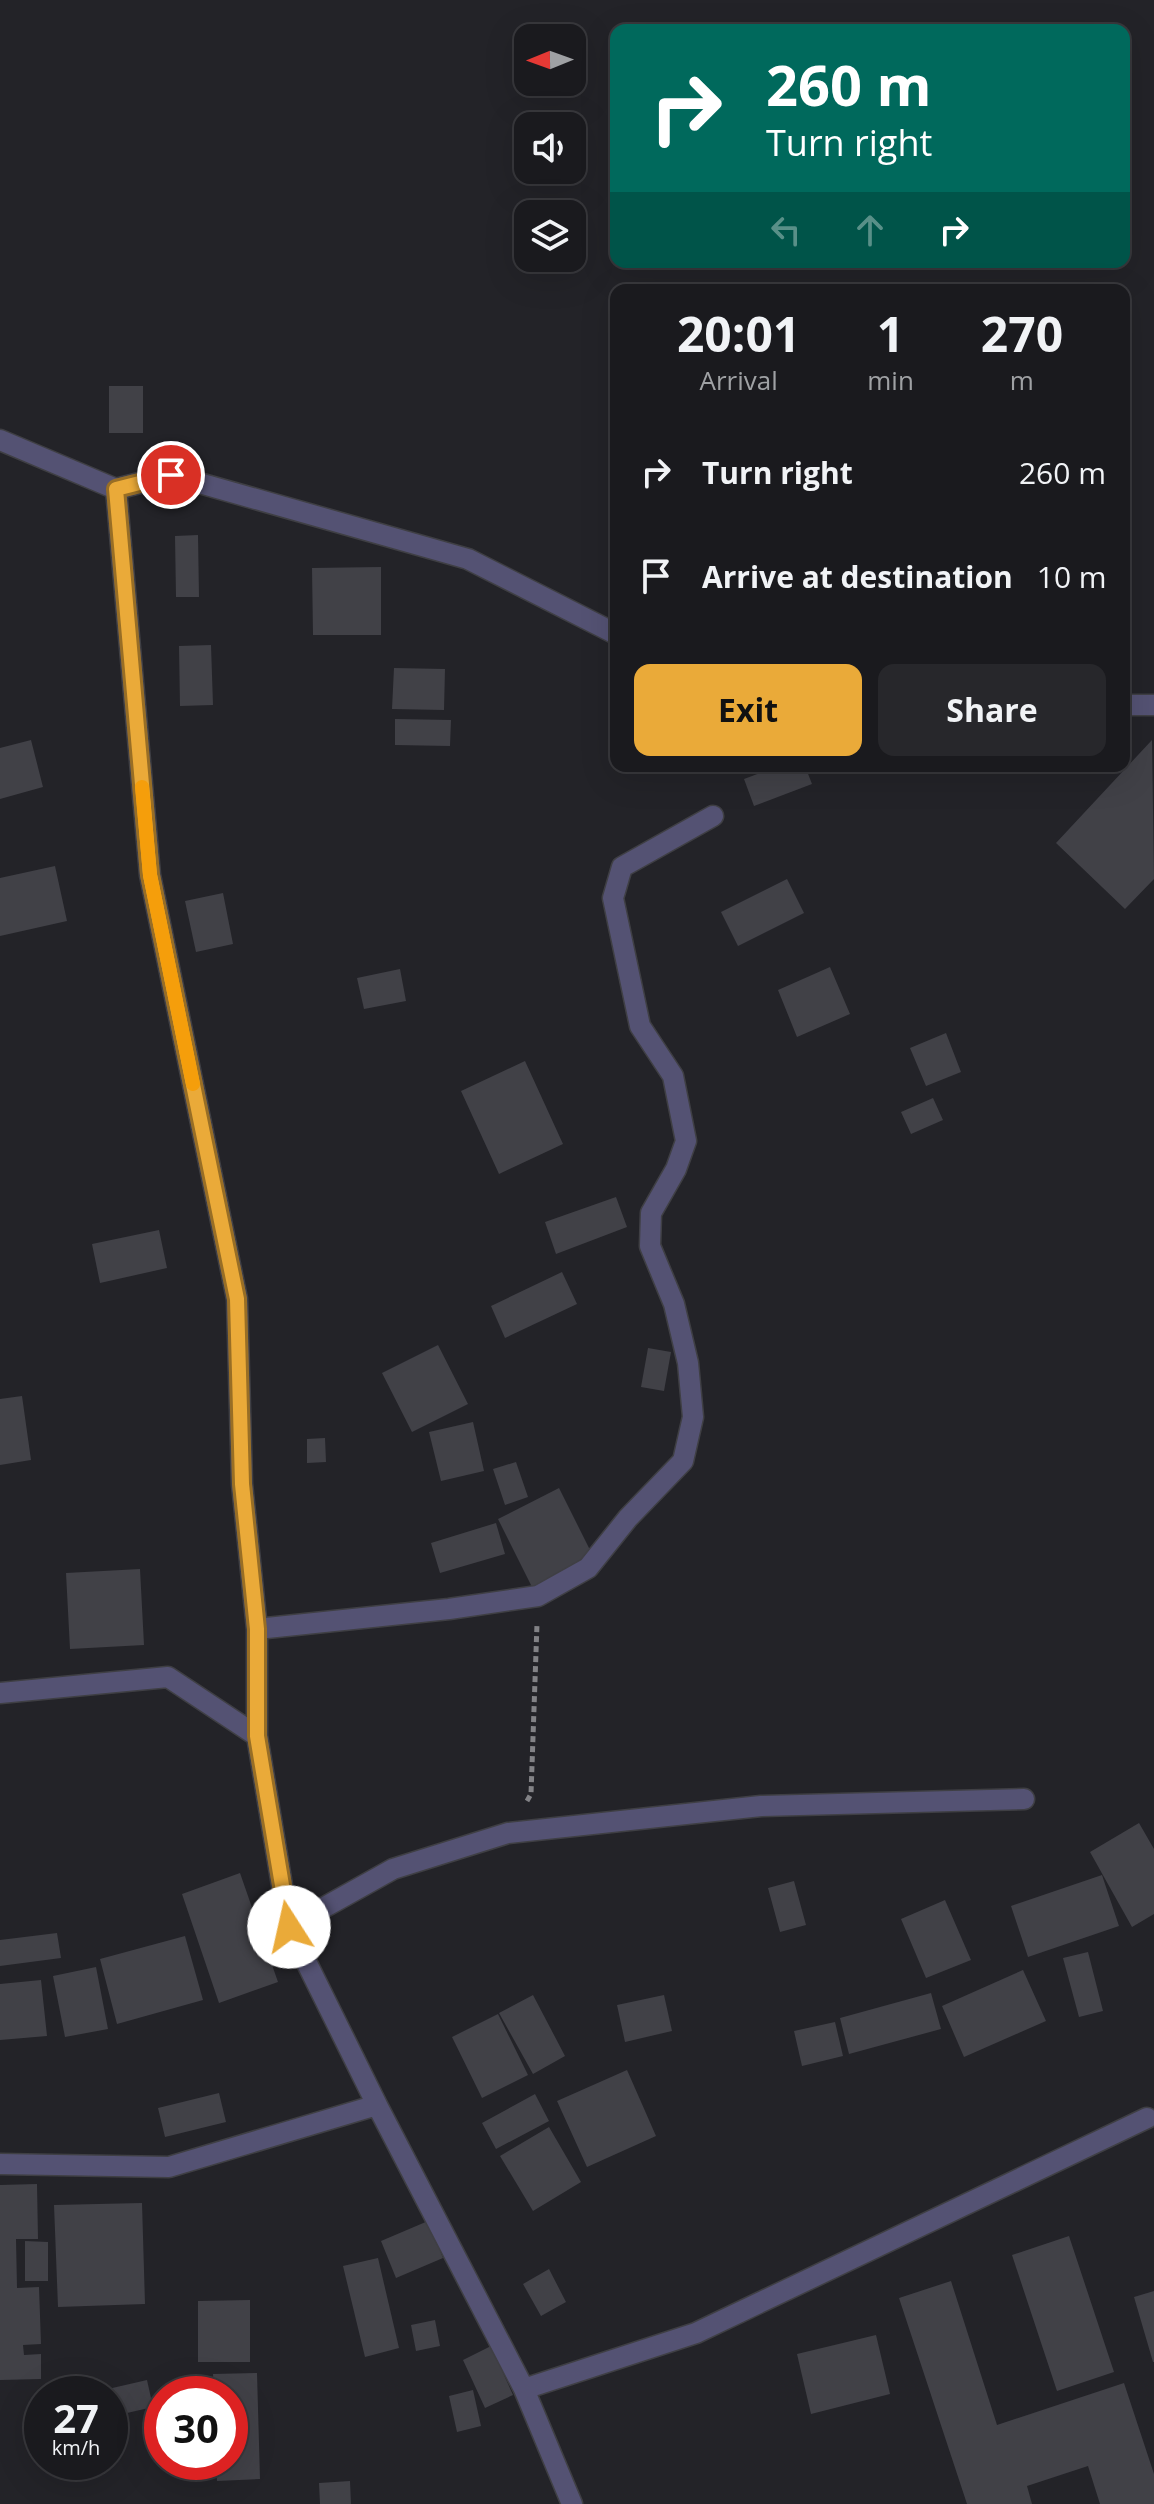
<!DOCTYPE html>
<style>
:root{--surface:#1a1a1e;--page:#27272b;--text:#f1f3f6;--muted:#9fa1a4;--line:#38383c;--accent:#eaaa39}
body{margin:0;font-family:"Open Sans",sans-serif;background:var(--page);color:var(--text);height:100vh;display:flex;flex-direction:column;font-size:30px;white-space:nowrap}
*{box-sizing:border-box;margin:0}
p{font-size:26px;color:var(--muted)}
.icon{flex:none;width:44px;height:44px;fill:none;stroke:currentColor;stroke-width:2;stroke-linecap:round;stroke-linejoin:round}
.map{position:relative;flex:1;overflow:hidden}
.side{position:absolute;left:610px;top:284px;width:520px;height:488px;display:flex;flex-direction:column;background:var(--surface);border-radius:16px;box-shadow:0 8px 32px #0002,0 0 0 2px var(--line)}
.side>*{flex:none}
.guide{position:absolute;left:610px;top:24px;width:520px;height:244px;border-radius:16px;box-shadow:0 8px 32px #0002,0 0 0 2px var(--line);background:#00695c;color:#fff;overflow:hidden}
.needle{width:52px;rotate:269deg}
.tools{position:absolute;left:514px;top:24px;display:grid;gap:16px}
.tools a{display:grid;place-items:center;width:72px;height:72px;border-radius:16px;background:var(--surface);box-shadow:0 8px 32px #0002,0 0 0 2px var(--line);font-size:40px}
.speed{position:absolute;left:24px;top:2376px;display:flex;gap:16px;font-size:40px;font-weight:700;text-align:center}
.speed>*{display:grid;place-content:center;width:104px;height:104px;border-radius:50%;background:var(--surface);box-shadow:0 8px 32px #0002,0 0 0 2px var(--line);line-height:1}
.speed small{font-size:20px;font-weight:400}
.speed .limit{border:12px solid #d22;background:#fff;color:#111}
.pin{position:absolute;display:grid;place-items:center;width:68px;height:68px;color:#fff;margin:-34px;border:4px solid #fff;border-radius:50%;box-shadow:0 2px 8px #0007}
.me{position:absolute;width:88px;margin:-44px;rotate:350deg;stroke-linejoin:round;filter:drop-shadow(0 0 6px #0008)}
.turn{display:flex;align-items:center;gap:28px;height:168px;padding:0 24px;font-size:36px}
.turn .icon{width:104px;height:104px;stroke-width:2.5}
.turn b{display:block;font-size:56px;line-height:68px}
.lanes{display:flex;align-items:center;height:76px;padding:0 24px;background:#0003;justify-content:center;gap:40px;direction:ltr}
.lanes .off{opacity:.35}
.eta{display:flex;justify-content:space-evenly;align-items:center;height:136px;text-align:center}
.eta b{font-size:48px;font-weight:700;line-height:56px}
.action{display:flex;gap:16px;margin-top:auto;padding:16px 24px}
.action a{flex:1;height:92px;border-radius:16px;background:var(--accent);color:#111;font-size:32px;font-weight:700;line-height:92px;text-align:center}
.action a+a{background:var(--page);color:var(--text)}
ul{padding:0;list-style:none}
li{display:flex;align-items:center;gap:24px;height:104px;padding:0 24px}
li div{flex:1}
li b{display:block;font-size:30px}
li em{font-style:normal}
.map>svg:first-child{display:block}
.building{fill:#414147}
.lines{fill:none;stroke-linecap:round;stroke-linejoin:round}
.street-casing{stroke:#3f3f44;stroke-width:23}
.path{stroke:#828286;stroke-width:5;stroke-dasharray:6 4;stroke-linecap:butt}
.street{stroke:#545273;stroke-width:20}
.route-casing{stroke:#986e25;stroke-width:20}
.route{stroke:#eaaa39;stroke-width:14}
.slow{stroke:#f59e0b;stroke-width:14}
</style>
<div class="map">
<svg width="1154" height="2504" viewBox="0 0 1154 2504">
<rect width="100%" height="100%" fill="#232328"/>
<path class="building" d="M 109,386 L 143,386 L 143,433 L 109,433 Z
M 198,535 L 199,597 L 176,597 L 175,536 Z
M 381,567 L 381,635 L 313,635 L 312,568 Z
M 211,645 L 213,705 L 180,706 L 179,646 Z
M 394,668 L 445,669 L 444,710 L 392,709 Z
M 395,719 L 451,720 L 450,746 L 395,745 Z
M 31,740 L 43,787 L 0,799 L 0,748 Z
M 1152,740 L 1154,879 L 1125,909 L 1056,843 Z
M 779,766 L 805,766 L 812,784 L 754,806 L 744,779 Z
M 55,866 L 67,921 L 0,936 L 0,878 Z
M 787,879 L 804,913 L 738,946 L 721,912 Z
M 223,893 L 233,944 L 196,952 L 185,901 Z
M 830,967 L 850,1014 L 797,1037 L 778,990 Z
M 400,969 L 406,1001 L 364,1009 L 357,978 Z
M 946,1033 L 961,1072 L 926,1086 L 910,1048 Z
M 525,1061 L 563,1144 L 499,1174 L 461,1091 Z
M 933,1098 L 943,1120 L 911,1134 L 901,1112 Z
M 616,1197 L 627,1227 L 556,1254 L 545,1222 Z
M 159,1230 L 167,1268 L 100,1283 L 92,1244 Z
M 562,1272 L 577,1304 L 505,1338 L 491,1306 Z
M 438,1345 L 468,1404 L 412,1432 L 382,1373 Z
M 648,1348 L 671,1352 L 664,1391 L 641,1387 Z
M 22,1396 L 31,1460 L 0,1465 L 0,1399 Z
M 473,1422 L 484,1471 L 441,1481 L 429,1432 Z
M 325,1438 L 326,1462 L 307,1463 L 307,1439 Z
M 516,1462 L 528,1497 L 505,1505 L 493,1469 Z
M 559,1488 L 593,1556 L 532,1587 L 498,1519 Z
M 496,1523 L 505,1554 L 440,1573 L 431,1543 Z
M 140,1569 L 144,1645 L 70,1649 L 66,1573 Z
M 1139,1823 L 1154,1849 L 1154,1914 L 1132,1927 L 1090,1852 Z
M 240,1873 L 278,1982 L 219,2003 L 182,1894 Z
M 1102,1875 L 1119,1926 L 1028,1957 L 1011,1906 Z
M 794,1881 L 806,1925 L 780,1932 L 768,1888 Z
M 945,1900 L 971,1960 L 926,1978 L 901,1919 Z
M 57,1933 L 61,1958 L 0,1966 L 0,1940 Z
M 185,1936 L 203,2000 L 117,2024 L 100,1959 Z
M 1088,1952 L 1103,2011 L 1079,2017 L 1063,1958 Z
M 96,1967 L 108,2029 L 65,2037 L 53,1976 Z
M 1023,1970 L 1046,2021 L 964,2057 L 942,2006 Z
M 41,1980 L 47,2036 L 0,2040 L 0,1984 Z
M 931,1993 L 941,2029 L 849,2054 L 840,2018 Z
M 533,1995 L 565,2056 L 533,2074 L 499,2013 Z
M 664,1995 L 672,2031 L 625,2042 L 617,2005 Z
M 498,2014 L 528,2075 L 482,2098 L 452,2037 Z
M 835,2022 L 843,2056 L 802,2066 L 794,2031 Z
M 627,2070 L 656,2136 L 587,2167 L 557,2101 Z
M 219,2093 L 226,2122 L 165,2137 L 158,2108 Z
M 535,2094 L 549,2121 L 496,2149 L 482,2123 Z
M 549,2127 L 581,2182 L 533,2211 L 500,2156 Z
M 37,2184 L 38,2239 L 16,2239 L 17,2288 L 39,2287 L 41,2344 L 23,2345 L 24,2355 L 41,2354 L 41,2379 L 0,2380 L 0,2185 Z
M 142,2203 L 145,2304 L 58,2307 L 54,2205 Z
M 428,2221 L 443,2258 L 396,2278 L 381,2241 Z
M 1069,2236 L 1114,2372 L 1057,2391 L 1012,2255 Z
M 25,2241 L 48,2242 L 48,2281 L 25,2281 Z
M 378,2258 L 399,2348 L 365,2357 L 343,2266 Z
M 549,2269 L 566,2302 L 541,2316 L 523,2284 Z
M 951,2281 L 997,2425 L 1124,2383 L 1154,2474 L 1154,2504 L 1100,2504 L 1088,2466 L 1027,2486 L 1032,2504 L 967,2504 L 899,2298 Z
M 1154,2291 L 1154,2362 L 1153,2362 L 1134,2297 Z
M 250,2300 L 250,2362 L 198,2362 L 198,2301 Z
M 435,2320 L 440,2346 L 416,2351 L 411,2325 Z
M 876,2335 L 890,2394 L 811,2414 L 797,2354 Z
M 491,2346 L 513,2395 L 485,2408 L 463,2360 Z
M 257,2373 L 260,2479 L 217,2481 L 216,2462 L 230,2462 L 230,2394 L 214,2394 L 213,2374 Z
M 147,2380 L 153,2407 L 114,2416 L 108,2389 Z
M 473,2390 L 481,2426 L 457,2432 L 449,2396 Z
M 57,2462 L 105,2462 L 105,2474 L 58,2476 Z
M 350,2481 L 351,2504 L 320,2504 L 319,2483 Z"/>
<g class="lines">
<defs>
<path id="street" d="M 0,440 L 116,489 L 150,875 L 237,1299 L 242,1484 L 257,1629 L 257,1736 L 289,1927 L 377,2105
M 116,489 L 171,475 L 468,559 L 616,634
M 1124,705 L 1154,705
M 257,1629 L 449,1609 L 538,1596 L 588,1568 L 628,1518 L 683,1461 L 693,1417 L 688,1363 L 674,1304 L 650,1246 L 651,1213 L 676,1169 L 686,1141 L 673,1076 L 640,1026 L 613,898 L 622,867 L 713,816
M 0,1693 L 168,1677 L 257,1736
M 289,1927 L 393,1869 L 508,1833 L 761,1806 L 1024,1799
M 0,2164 L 169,2167 L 377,2105 L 524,2389 L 572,2504
M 524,2389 L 696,2333 L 1147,2118"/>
</defs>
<use href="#street" class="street-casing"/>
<path class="path" d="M 527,1801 L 531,1794 L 537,1624"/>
<use href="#street" class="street"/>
</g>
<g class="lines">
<defs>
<path id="route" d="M 171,475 L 116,489 L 150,875 L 237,1299 L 242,1484 L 257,1629 L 257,1736 L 289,1927"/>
</defs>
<use href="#route" class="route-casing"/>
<use href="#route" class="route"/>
<path class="slow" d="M 142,787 L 150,875 L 193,1084"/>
</g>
</svg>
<div class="tools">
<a><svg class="needle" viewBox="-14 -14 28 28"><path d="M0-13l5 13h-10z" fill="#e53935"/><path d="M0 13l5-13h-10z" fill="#9fa1a4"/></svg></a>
<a><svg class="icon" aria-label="sound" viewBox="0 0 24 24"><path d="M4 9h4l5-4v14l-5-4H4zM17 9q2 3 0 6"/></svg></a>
<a><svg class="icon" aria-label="layers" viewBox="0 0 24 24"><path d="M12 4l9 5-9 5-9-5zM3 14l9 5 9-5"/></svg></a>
</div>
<div class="speed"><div>27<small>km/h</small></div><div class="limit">30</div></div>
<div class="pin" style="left:171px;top:475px;background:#d93025"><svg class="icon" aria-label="arrive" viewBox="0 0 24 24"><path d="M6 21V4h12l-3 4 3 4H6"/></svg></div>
<svg class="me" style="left:289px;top:1927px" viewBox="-20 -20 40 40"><circle r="19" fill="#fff"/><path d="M0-13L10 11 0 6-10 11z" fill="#eaaa39"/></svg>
<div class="guide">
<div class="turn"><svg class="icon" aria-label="right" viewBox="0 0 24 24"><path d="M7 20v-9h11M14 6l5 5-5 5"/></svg><div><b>260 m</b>Turn right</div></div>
<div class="lanes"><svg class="icon off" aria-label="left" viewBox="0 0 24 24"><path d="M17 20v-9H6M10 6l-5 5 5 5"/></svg><svg class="icon off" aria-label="ahead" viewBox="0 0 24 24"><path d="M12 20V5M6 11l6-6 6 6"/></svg><svg class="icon" aria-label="right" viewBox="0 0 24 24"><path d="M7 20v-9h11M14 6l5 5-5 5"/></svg></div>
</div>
<section class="side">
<div class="eta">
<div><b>20:01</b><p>Arrival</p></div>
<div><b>1</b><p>min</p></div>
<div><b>270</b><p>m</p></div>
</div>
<ul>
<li><svg class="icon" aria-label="right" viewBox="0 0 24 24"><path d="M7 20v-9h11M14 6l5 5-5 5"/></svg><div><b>Turn right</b></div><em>260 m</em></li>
<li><svg class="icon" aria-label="arrive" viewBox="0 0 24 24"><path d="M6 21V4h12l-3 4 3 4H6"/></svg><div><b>Arrive at destination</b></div><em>10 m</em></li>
</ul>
<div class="action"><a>Exit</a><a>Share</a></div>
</section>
</div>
